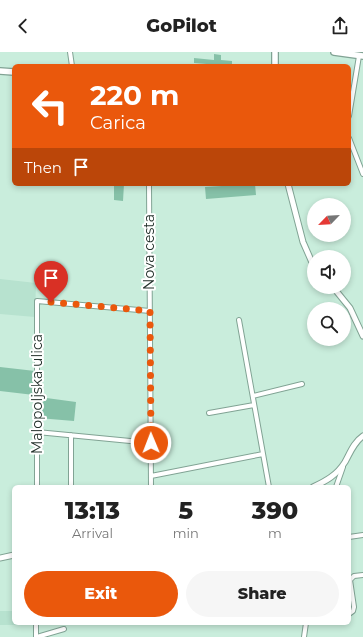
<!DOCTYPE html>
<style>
:root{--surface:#fff;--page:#f6f6f6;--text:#222;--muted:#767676;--accent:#ea580c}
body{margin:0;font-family:Montserrat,sans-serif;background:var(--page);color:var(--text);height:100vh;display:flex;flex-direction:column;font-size:15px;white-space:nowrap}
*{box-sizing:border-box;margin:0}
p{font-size:13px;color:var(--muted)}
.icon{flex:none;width:22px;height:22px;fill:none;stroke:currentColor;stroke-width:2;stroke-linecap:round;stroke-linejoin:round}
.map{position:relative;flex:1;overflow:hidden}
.side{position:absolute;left:12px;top:433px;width:339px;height:140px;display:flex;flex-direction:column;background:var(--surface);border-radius:6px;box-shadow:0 2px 6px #0003}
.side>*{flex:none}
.top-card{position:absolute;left:12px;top:12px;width:339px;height:122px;border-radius:6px;box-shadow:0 2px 6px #0003;background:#ea580c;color:#fff;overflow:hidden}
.needle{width:26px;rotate:245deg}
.tools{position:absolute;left:307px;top:146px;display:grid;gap:8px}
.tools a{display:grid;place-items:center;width:44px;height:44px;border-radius:50%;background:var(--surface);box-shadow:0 2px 6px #0003;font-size:20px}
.pin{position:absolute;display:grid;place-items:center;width:34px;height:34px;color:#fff;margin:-41px -17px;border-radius:50% 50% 50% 0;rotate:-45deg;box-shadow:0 0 4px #0007}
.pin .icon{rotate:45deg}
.me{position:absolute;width:44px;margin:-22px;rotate:359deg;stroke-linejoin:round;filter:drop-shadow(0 0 3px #0008)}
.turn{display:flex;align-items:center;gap:14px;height:84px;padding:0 12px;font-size:18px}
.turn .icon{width:52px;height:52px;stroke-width:2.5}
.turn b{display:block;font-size:28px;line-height:34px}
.then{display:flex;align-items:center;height:38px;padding:0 12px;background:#0003;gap:8px;font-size:15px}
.eta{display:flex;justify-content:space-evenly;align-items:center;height:68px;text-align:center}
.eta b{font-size:24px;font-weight:800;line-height:28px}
.primary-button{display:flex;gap:8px;margin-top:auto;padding:8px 12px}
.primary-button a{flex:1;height:46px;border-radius:24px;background:var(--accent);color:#fff;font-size:16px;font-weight:800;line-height:46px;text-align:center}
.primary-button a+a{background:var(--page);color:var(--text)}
header{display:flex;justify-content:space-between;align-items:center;height:52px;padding:0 12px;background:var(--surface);font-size:18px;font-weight:800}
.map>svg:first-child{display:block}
.built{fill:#b7e2cf}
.green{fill:#86c1a8}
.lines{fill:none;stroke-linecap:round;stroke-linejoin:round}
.minor-casing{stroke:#81a394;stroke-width:6}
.tertiary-casing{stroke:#81a394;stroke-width:7}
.secondary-casing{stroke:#81a394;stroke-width:8}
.minor{stroke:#fff;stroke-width:4}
.tertiary{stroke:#fff;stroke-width:5}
.secondary{stroke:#fff;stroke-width:5.5}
.route{stroke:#ea580c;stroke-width:7;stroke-dasharray:0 12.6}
.labels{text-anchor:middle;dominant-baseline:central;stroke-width:4;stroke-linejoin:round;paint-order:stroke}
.street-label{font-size:14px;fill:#24322c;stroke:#fff}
</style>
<header><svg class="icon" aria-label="back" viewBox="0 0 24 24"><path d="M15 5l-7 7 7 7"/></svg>GoPilot<svg class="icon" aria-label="share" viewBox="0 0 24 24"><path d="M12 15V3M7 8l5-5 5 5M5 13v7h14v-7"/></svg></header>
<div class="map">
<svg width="363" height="585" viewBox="0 0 363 585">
<rect width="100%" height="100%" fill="#c9eddc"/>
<path class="built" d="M 0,227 L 36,231 L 35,265 L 0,262 Z
M 0,559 L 14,559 L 14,571 L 33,571 L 33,573 L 0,573 Z"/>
<path class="green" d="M 214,2 L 221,3 L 221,8 L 232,9 L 232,14 L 194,11 L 194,6 L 214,8 Z
M 114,132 L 124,132 L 123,149 L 114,148 Z
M 255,132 L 256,143 L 206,147 L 205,135 Z
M 0,315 L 35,319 L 34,343 L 0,339 Z
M 39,345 L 76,350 L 74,369 L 38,366 Z"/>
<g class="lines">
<defs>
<path id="minor" d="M 70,0 L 72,14
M 349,64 L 359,4
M 349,86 L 363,122
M 149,132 L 151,435
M 239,268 L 269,435
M 253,344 L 302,332
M 209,361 L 254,353
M 37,380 L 151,391
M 71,383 L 71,435
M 151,424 L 263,402
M 37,435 L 37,249 L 150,259
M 336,435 L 343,415
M 349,485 L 363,483
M 349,562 L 353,559 L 354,555 L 350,528 L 354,524 L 363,523
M 36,571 L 36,585
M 37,585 L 64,577
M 304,585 L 306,571"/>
<path id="tertiary" d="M 288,132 L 303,190 L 314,215
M 333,235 L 350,256 L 363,284
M 313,435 C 326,429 337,423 345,410 C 350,401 354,390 363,384
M 0,506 L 14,503"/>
<path id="secondary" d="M 334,0 L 363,4
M 275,14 L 275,0
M 0,19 L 14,20"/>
</defs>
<use href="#minor" class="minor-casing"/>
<use href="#tertiary" class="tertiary-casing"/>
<use href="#secondary" class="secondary-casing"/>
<use href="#minor" class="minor"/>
<use href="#tertiary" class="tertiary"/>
<use href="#secondary" class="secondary"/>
</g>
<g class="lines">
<path class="route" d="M 51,250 L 150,259 L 151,391"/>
</g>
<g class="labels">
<g class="street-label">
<text transform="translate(149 200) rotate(-90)">Nova cesta</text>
<text transform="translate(37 342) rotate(-90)">Malopoljska ulica</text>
</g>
</g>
</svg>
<div class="tools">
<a><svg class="needle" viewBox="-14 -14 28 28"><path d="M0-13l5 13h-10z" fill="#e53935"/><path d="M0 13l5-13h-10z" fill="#767676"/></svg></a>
<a><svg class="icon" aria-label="sound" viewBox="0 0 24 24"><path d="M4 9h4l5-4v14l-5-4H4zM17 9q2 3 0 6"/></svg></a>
<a><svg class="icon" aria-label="search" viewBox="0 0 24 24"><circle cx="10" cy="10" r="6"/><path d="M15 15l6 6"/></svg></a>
</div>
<div class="pin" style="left:51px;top:250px;background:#d93025"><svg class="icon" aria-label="arrive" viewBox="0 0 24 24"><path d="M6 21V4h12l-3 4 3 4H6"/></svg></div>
<svg class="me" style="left:151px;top:391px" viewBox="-20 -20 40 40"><circle r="17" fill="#ea580c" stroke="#fff" stroke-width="3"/><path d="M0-11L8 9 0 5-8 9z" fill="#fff"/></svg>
<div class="top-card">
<div class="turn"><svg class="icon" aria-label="left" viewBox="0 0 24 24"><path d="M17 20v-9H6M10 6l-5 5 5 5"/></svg><div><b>220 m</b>Carica</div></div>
<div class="then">Then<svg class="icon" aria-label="arrive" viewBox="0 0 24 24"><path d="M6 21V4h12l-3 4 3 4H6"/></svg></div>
</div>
<section class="side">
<div class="eta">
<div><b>13:13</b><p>Arrival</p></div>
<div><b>5</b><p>min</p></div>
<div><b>390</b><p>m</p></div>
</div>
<div class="primary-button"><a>Exit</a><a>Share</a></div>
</section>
</div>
